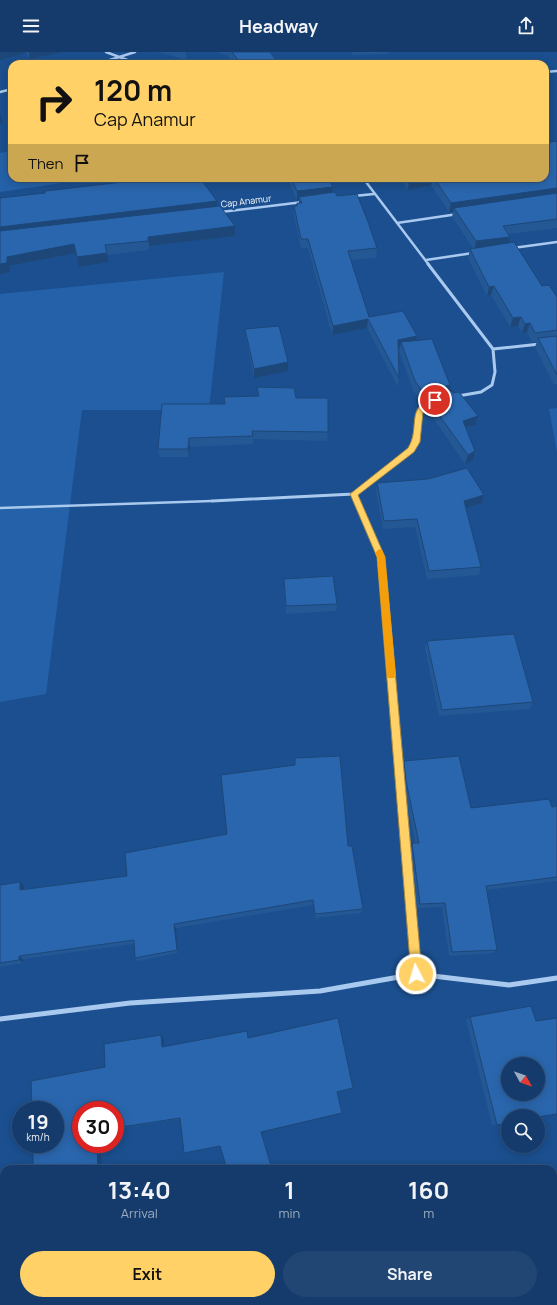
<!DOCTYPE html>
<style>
:root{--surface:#143b6b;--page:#214673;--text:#f1f3f6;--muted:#9dadc1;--line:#33557e;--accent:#ffd166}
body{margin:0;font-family:Manrope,sans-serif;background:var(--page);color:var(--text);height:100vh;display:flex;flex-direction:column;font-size:15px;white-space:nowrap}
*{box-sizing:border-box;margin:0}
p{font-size:13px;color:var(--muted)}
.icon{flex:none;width:22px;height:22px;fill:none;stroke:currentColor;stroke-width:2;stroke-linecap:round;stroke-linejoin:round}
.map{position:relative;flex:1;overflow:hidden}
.drawer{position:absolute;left:0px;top:1113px;width:557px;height:140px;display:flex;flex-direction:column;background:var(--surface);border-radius:12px 12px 0 0;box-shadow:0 2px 10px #0003,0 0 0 1px var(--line)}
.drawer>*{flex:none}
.banner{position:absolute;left:8px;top:8px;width:541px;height:122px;border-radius:12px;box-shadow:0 2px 10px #0003,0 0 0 1px var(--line);background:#ffd166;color:#111;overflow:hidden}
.needle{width:26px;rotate:130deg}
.buttons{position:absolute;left:501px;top:1005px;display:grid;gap:8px}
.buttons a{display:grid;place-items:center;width:44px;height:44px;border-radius:50%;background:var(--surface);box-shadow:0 2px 10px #0003,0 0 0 1px var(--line);font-size:20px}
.speed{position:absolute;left:12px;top:1049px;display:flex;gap:8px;font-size:20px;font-weight:700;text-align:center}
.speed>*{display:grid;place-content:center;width:52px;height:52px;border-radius:50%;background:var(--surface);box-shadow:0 2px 10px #0003,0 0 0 1px var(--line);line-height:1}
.speed small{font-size:10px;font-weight:400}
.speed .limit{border:6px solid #d22;background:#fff;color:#111}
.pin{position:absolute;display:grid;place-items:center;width:34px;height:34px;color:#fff;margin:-17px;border:2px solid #fff;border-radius:50%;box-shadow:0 1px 4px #0007}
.me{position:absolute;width:44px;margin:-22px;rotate:355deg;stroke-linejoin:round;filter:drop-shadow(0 0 3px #0008)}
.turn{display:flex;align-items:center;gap:14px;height:84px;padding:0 20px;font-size:18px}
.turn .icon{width:52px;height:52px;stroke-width:2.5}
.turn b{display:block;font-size:28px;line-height:34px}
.then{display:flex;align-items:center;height:38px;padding:0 20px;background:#0003;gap:8px;font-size:15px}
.eta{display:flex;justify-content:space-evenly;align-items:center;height:68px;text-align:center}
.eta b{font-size:24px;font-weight:700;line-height:28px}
.action{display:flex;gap:8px;margin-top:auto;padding:8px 20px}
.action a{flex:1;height:46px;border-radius:24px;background:var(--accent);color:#111;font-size:16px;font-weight:700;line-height:46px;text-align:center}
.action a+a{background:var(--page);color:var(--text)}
header{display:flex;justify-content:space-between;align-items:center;height:52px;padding:0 20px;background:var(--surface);font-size:18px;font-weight:700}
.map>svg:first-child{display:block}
.green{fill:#2461a8}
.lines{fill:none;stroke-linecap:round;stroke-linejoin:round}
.stream{fill:#9cc4f0;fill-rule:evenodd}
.lane{stroke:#a9c9ee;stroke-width:2.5}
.street-far3{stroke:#a9c9ee;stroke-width:2.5}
.street-far2{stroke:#a9c9ee;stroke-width:3}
.street-far1{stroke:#a9c9ee;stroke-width:4}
.street{stroke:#a9c9ee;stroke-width:5}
.wall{fill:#245895}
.shaded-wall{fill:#1d4779}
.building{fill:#2a66ad;stroke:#1d4779;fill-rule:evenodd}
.route{fill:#ffd166;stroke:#a68842}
.slow{fill:#f59e0b}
.labels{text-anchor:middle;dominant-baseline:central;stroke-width:4;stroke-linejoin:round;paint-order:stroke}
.far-street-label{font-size:9px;fill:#fff;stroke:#1b4f8f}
</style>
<header><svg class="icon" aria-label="menu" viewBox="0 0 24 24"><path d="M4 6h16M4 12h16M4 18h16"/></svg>Headway<svg class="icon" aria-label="share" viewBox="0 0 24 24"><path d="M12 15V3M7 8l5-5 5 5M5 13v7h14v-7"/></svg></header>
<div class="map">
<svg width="557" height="1253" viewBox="0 0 557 1253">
<rect width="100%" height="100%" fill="#1b4f8f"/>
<path class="green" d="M 12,99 L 12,126 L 97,126 L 0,140 L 0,101 Z
M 224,220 L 209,358 L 82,358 L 46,642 L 0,650 L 0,242 Z
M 557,356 L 557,400 L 549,357 Z
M 557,1214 L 557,1253 L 465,1253 L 466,1250 L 469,1249 L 553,1249 L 553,1216 Z"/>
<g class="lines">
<path class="stream" d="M 557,1208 L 557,1221 L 553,1222 L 553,1209 Z
M 460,1249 L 475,1249 L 474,1253 L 459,1253 Z"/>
<path class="lane" d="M 0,456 L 212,449"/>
<path class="street-far3" d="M 106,0 L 138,12
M 97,12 L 135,0
M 545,20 L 557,19
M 0,40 L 12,37
M 363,126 L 429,213
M 354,144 L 374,142
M 221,160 L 303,150
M 397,171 L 458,162
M 513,196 L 557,190
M 426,208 L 473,201"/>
<path class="street-far2" d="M 428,212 L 493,297 L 495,320 L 492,333 L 481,340 L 458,344
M 493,297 L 540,292
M 354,442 L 371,482
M 212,449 L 354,442 L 411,398 C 413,396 415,393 416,390 C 422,372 411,360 432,349"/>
<path class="street-far1" d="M 371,481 L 381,505 L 408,822"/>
<path class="street" d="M 408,821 L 416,922
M 0,967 L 130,951 L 320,939 L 416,922 L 509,933 L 557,926"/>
</g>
<path class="wall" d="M 0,0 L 63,0 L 30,7 L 26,1 L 0,8 Z
M 158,0 L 186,0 L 186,8 Z
M 218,0 L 270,0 L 279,12 L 233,12 L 228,4 Z
M 352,0 L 388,0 L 388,2 L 353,3 Z
M 557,90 L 557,176 L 509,182 L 509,191 L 542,234 L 557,245 L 557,332 L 554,333 L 535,295 L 537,289 L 532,290 L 527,280 L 522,281 L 518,274 L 510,275 L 491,243 L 487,244 L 468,206 L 470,197 L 473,196 L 452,165 L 453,160 L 449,160 L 431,133 L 408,138 L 400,126 L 545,126 Z
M 287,126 L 328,126 L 333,135 L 332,141 L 337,144 L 377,196 L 376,206 L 351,208 L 369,265 L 417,284 L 417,288 L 448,340 L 453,341 L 475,373 L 466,376 L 475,399 L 473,408 L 465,412 L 427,357 L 428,349 L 423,352 L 413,338 L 399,299 L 400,296 L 398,297 L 399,326 L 398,335 L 367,276 L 332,283 L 308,196 L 301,196 L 294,163 L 294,154 L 297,154 L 297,151 L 299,151 L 299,148 L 297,149 Z
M 0,146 L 217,149 L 217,154 L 235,184 L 149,194 L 149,198 L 107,203 L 109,210 L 79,215 L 76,201 L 9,214 L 10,220 Z
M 245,277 L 288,319 L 254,326 L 246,286 Z
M 257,335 L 296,346 L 328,380 L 327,389 L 253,387 L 253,392 L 190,395 L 189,405 L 160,405 L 158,397 L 225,352 L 258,344 Z
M 377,431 L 484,443 L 482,451 L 466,456 L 481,515 L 479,523 L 427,527 L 415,475 L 383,477 L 376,439 Z
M 284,527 L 337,552 L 336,559 L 286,562 L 284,535 Z
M 427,589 L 533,650 L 530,657 L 439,664 L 425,596 Z
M 295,706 L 348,794 L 363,857 L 361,861 L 315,866 L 313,853 L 176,876 L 178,901 L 138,909 L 135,906 L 134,892 L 23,907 L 23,911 L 0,915 L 0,833 L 24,834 L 24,837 L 127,824 L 227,782 L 295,713 Z
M 404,709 L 471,756 L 552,755 L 557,754 L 557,829 L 487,838 L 497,898 L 493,901 L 449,904 L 442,855 L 417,856 L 410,796 L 412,791 L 415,791 L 404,735 L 402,715 Z
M 470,965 L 508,1071 L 492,1073 L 466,968 Z
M 161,983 L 164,985 L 164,995 L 249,986 L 353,1036 L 351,1037 L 338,1040 L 341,1061 L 261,1081 L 220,1094 L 186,1101 L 184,1101 L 181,1067 L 115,1077 L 115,1058 L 81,1092 L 100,1092 L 102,1117 L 33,1117 L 105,1015 Z"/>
<path class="shaded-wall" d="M 0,0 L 25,0 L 26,1 L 0,8 Z
M 29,0 L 63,0 L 30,7 Z
M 0,62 L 3,71 L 0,72 Z
M 422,126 L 432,126 L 431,133 L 408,138 L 409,128 Z
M 333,135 L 332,144 L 299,145 L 299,148 L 297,149 L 297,139 Z
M 557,136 L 557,145 L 454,156 L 453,160 L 449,160 L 451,151 Z
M 217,149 L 217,158 L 0,184 L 0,175 Z
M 235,174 L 235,184 L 149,194 L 148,185 Z
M 510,185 L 508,194 L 474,199 L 476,189 Z
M 74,192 L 76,201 L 9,214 L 10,220 L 0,222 L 0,212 L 7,205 Z
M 107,201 L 109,210 L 79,215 L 77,205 Z
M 494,234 L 491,243 L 487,244 L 489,235 Z
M 521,265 L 518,274 L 510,275 L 513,266 Z
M 368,267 L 367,276 L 332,283 L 333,274 Z
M 530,271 L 527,280 L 522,281 L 525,272 Z
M 417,284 L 416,293 L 401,290 L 400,296 L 396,297 L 398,288 Z
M 288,310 L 288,319 L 254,326 L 254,317 Z
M 450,333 L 448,342 L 434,346 L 423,352 L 425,343 L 436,337 Z
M 478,364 L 475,373 L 461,377 L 463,369 Z
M 189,386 L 190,395 L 189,405 L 188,397 Z
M 475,399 L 473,408 L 465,412 L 468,403 Z
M 484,443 L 482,451 L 462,457 L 464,449 Z
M 20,830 L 24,834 L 24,842 L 20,838 Z
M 174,872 L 176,876 L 178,901 L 177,898 Z
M 19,904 L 23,907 L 23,911 L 19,908 Z
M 161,983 L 164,985 L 164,997 L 162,995 Z
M 341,1061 L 261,1081 L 261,1080 L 342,1061 Z
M 97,1092 L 100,1092 L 102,1117 L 98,1117 Z
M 104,1249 L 108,1249 L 108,1253 L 104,1253 Z"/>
<path class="building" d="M 232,0 L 270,0 L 279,12 L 241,12 Z
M 556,89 L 557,90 L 557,136 L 451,151 L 434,126 L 545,126 L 545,91 Z
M 149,126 L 200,126 L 217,149 L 0,175 L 0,146 L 45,141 L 45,139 L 123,130 L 123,129 Z
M 291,126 L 328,126 L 333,135 L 297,139 Z
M 408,126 L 422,126 L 409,128 Z
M 335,140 L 337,144 L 357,142 L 368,170 L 377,196 L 348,199 L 369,265 L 403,259 L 417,284 L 398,288 L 399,326 L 368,267 L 333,274 L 308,187 L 301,187 L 294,154 L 297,154 L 297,151 L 302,151 L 299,145 Z
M 557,141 L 557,167 L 503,174 L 510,185 L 476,189 L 454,156 Z
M 220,154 L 235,174 L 148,185 L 148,189 L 105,193 L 107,201 L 77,205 L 74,192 L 7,205 L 7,211 L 0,212 L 0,179 Z
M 514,190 L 542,234 L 549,233 L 557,245 L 557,278 L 535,281 L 530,271 L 525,272 L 521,265 L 513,266 L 494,234 L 489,235 L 470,197 Z
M 279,274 L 288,310 L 254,317 L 245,277 Z
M 557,284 L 557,323 L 538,286 Z
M 432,287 L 450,333 L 436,337 L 425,343 L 415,329 L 401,290 Z
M 257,335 L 294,336 L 296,346 L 328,346 L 328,380 L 252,379 L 253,384 L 189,386 L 188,397 L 158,397 L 162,352 L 225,352 L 224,345 L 259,344 Z
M 452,339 L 453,341 L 459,340 L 478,364 L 463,369 L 475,399 L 468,403 L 428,348 L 431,346 L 447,340 Z
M 467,416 L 484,443 L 464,449 L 481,515 L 429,519 L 417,467 L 384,469 L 377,431 L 428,427 Z
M 333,524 L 337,552 L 286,554 L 284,527 Z
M 514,582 L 533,650 L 442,658 L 427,589 Z
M 340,704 L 348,794 L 352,794 L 363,857 L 315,862 L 313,848 L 174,872 L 177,898 L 135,906 L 134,888 L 19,904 L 19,908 L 0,911 L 0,833 L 20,830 L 20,838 L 127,824 L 125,801 L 227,782 L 221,723 L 295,713 L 295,706 Z
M 459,704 L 471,756 L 549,747 L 552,755 L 557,754 L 557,825 L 486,834 L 497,898 L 452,900 L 445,851 L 420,852 L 412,791 L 419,791 L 406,729 L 404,709 Z
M 531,954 L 536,969 L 557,966 L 557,1062 L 538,1065 L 538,1064 L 508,1064 L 508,1071 L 497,1073 L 470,965 ZM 508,1012 L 538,1012 L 538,1042 L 508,1042 Z
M 338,966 L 353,1036 L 337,1040 L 342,1061 L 261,1080 L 272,1117 L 227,1117 L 220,1094 L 184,1101 L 180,1066 L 115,1076 L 115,1058 L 81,1058 L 81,1092 L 97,1092 L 98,1117 L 33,1117 L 33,1092 L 55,1092 L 55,1058 L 32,1058 L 31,1029 L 105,1015 L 104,992 L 161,983 L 162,995 L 247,979 L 248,986 Z
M 28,1249 L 104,1249 L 104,1253 L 28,1253 Z"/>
<path class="route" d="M 435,345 L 439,348 L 423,360 L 420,390 L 414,400 L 358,443 L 385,505 L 422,922 L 420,926 L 416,927 L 412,926 L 411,922 L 377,505 L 350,442 L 408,396 C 421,375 404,355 435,345 Z"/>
<path class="slow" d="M 379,497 L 382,498 L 385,505 L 396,624 L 394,626 L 388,626 L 387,624 L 377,505 L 375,501 Z"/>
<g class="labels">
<g class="far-street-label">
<text transform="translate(246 149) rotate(-7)">Cap Anamur</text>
</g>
</g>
</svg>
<div class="buttons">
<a><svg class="needle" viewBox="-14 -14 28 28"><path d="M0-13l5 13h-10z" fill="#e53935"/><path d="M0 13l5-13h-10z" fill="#9dadc1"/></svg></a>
<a><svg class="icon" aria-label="search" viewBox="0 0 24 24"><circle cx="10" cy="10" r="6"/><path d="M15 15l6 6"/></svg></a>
</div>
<div class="speed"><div>19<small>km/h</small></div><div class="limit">30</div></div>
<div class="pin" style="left:435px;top:348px;background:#d93025"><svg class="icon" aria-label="arrive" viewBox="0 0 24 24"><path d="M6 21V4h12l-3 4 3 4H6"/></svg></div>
<svg class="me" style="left:416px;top:922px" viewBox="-20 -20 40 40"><circle r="17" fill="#ffd166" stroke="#fff" stroke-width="3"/><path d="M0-11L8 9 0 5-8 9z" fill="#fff"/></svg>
<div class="banner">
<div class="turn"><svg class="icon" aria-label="right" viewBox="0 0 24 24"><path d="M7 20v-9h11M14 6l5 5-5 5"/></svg><div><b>120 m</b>Cap Anamur</div></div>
<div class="then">Then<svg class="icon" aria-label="arrive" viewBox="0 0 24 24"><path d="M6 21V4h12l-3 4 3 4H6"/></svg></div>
</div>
<section class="drawer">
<div class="eta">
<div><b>13:40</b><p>Arrival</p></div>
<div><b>1</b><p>min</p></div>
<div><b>160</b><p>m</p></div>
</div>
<div class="action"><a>Exit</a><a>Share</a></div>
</section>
</div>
